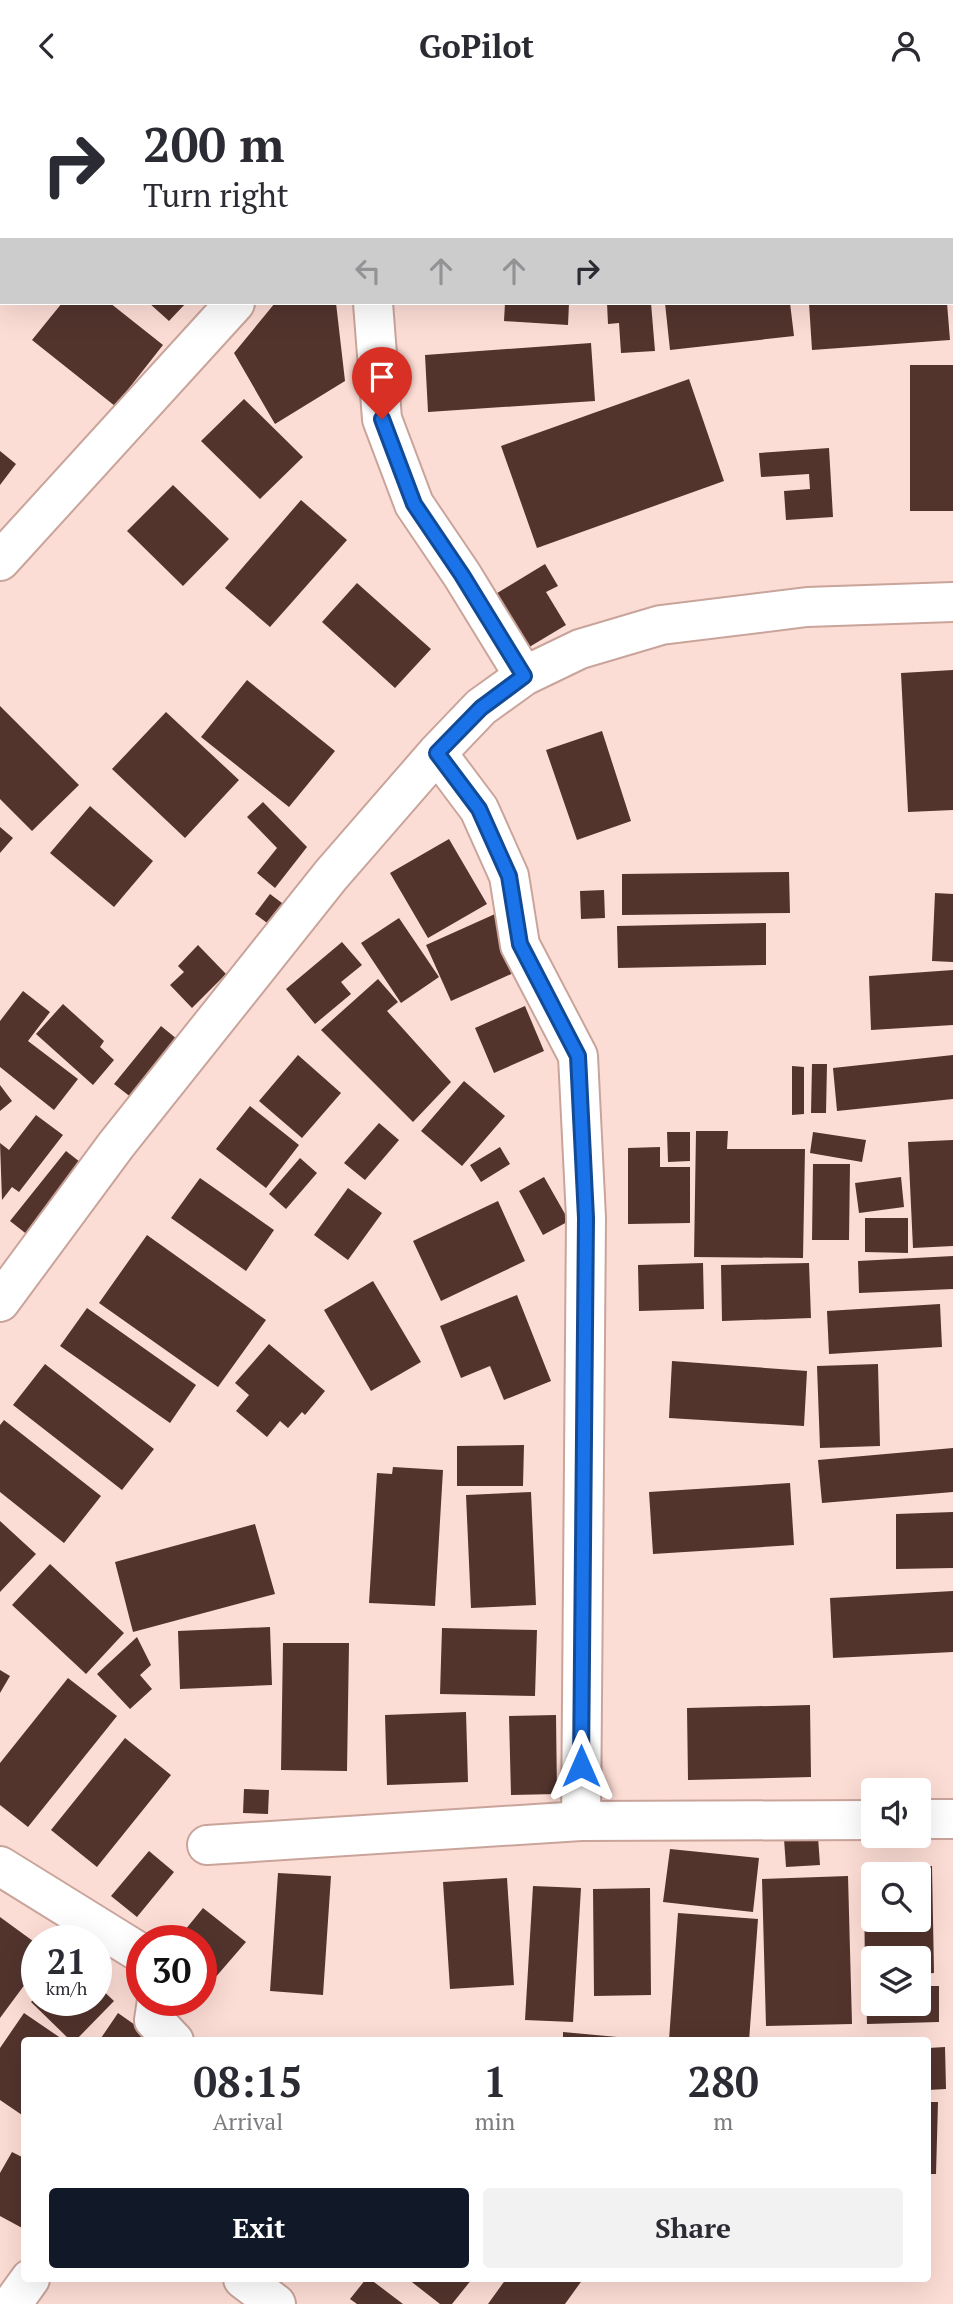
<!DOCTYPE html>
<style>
:root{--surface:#fff;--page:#f2f2f3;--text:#2b2b33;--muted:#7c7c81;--accent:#111827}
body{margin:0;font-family:"PT Serif",serif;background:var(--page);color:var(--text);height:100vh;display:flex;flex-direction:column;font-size:26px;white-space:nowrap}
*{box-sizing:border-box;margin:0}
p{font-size:23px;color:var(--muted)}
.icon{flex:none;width:38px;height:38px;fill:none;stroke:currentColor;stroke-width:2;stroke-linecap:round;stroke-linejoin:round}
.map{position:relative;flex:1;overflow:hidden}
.panel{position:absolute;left:21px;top:1946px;width:910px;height:245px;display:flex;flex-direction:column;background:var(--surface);border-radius:7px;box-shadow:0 7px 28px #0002}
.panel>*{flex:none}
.banner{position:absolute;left:0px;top:0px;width:954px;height:214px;box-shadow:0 7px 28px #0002;background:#fff;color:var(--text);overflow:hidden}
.tools{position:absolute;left:861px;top:1687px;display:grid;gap:14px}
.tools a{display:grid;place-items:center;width:70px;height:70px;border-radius:7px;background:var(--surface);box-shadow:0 7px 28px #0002;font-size:35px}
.speed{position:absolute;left:21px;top:1834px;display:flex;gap:14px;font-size:35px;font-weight:700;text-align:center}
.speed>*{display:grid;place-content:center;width:91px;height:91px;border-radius:50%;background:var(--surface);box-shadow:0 7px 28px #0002;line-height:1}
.speed small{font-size:18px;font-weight:400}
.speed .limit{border:10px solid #d22;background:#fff;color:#111}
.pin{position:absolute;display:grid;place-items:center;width:60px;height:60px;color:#fff;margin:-72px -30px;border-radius:50% 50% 50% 0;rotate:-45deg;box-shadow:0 0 7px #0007}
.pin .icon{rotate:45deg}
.me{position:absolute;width:77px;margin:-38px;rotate:0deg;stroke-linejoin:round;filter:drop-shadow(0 0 5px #0008)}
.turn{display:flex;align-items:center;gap:24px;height:147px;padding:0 28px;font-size:32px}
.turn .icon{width:91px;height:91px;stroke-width:2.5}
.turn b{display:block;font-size:49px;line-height:60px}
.lanes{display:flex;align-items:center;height:66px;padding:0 28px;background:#0003;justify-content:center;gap:35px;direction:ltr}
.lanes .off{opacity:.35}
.eta{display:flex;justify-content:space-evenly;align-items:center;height:119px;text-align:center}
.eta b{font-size:42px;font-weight:700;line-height:49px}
.cta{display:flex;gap:14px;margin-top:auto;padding:14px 28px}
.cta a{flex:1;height:80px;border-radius:7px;background:var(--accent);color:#fff;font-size:28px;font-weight:700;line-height:80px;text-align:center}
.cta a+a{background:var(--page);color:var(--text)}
header{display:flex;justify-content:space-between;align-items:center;height:91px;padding:0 28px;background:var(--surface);font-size:32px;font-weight:700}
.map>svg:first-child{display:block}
.building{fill:#52342d}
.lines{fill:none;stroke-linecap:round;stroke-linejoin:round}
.minor-casing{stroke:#c9a49b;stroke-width:42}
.minor{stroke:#fff;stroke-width:38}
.route-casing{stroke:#114b97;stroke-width:18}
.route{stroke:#1a73e8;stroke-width:12}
</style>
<header><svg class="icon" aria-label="back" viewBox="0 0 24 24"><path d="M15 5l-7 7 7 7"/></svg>GoPilot<svg class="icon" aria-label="person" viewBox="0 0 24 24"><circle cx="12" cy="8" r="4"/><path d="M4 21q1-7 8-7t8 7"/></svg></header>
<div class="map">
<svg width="953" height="2213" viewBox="0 0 953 2213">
<rect width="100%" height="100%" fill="#fcddd5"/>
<path class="building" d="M 62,212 L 110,212 L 163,254 L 115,315 L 32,249 Z
M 149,212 L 186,212 L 169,230 Z
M 275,212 L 336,212 L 345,290 L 275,333 L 234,262 Z
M 505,212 L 569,212 L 568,234 L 504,230 Z
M 607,212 L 651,212 L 655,260 L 621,262 L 619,232 L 608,233 Z
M 665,212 L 790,212 L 794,245 L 670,259 Z
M 809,212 L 947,212 L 950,249 L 812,259 Z
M 591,252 L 595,310 L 428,321 L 425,264 Z
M 910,274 L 953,274 L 953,420 L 910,420 Z
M 689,288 L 724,390 L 537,457 L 501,355 Z
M 244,308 L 303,366 L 260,408 L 201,350 Z
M 829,357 L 833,426 L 786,429 L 784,400 L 810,398 L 809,383 L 761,386 L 759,362 Z
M 0,360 L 16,373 L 0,394 Z
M 173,394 L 229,448 L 183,495 L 127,440 Z
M 301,409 L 347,449 L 270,536 L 225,497 Z
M 545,473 L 558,495 L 546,501 L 566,534 L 521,561 L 489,507 Z
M 357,492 L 431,558 L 395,597 L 322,531 Z
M 953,579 L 953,719 L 908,721 L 901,582 Z
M 247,589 L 335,660 L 289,716 L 201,646 Z
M 0,615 L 79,694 L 32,740 L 0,708 Z
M 166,621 L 239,689 L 185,747 L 112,678 Z
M 602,640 L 631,730 L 577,749 L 546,659 Z
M 263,711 L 307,756 L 275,797 L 257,782 L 277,757 L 247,726 Z
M 90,715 L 153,770 L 114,816 L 50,762 Z
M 0,736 L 13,747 L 0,762 Z
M 449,748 L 487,813 L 428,847 L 390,782 Z
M 789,781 L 790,822 L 622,824 L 622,783 Z
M 604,799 L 605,827 L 581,828 L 580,800 Z
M 935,802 L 953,803 L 953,871 L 932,870 Z
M 270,803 L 294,821 L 278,840 L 255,823 Z
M 495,823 L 520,879 L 451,910 L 426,854 Z
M 399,827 L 439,886 L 401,912 L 361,852 Z
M 766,832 L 766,874 L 618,877 L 617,835 Z
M 342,851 L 362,874 L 341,891 L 351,903 L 315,933 L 286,898 Z
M 198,854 L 226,883 L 192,917 L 170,894 L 184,881 L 178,875 Z
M 953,879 L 953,934 L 871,939 L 869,885 Z
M 378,888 L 398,911 L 387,920 L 451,991 L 413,1031 L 321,939 Z
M 23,900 L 50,921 L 28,950 L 78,988 L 54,1019 L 0,976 L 0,930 Z
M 63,913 L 104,950 L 100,956 L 114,969 L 93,994 L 36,943 Z
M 525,915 L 544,960 L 494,982 L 475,937 Z
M 161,935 L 188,957 L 141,1014 L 114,993 Z
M 298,964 L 341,1002 L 302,1047 L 259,1010 Z
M 953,964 L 953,1008 L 837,1020 L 833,977 Z
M 812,973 L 827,973 L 826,1022 L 811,1022 Z
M 792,975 L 804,976 L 804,1023 L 792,1024 Z
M 464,990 L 505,1025 L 462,1075 L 421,1040 Z
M 0,994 L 12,1010 L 0,1020 Z
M 250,1015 L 299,1054 L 266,1097 L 216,1058 Z
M 36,1024 L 63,1044 L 19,1101 L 12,1096 L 2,1109 L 0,1052 L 9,1059 Z
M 379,1032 L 399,1049 L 365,1089 L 344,1072 Z
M 696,1040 L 728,1040 L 727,1058 L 805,1058 L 803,1167 L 694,1166 Z
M 667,1041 L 690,1041 L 690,1070 L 668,1071 Z
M 813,1041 L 866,1049 L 862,1071 L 810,1062 Z
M 953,1049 L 953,1155 L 913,1157 L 908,1051 Z
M 500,1056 L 510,1073 L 481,1091 L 470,1074 Z
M 660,1056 L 660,1076 L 690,1076 L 690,1132 L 628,1133 L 628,1057 Z
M 66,1060 L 94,1082 L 38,1152 L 10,1130 Z
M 300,1067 L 317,1082 L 286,1118 L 269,1103 Z
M 813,1073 L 850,1073 L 849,1149 L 812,1149 Z
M 544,1086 L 569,1130 L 543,1144 L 519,1100 Z
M 901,1086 L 904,1116 L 859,1122 L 855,1092 Z
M 200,1087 L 274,1139 L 246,1180 L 171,1127 Z
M 348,1097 L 382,1122 L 348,1169 L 314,1144 Z
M 498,1110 L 525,1170 L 441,1210 L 413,1150 Z
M 865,1127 L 908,1127 L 908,1162 L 865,1161 Z
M 147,1144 L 266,1229 L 218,1296 L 99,1212 Z
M 953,1165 L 953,1198 L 859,1202 L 858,1170 Z
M 703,1172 L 704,1218 L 639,1220 L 638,1174 Z
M 809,1172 L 811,1227 L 722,1230 L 721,1174 Z
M 373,1190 L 421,1271 L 371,1300 L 324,1219 Z
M 517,1204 L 551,1290 L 504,1309 L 490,1275 L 461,1287 L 440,1235 Z
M 940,1213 L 942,1256 L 829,1263 L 827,1220 Z
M 87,1217 L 196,1294 L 170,1332 L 60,1255 Z
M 269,1253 L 325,1300 L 305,1324 L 302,1321 L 288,1337 L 280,1330 L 267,1346 L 236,1320 L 249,1304 L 235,1292 Z
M 672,1270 L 807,1280 L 804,1335 L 669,1327 Z
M 45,1273 L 154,1358 L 122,1399 L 13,1314 Z
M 878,1273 L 880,1355 L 820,1357 L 817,1275 Z
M 4,1329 L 101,1405 L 64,1452 L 0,1401 L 0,1334 Z
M 524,1354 L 523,1395 L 457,1395 L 457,1355 Z
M 953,1357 L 953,1401 L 822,1412 L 818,1369 Z
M 393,1376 L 443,1379 L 435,1515 L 369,1512 L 377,1382 L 392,1383 Z
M 790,1392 L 794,1454 L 653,1463 L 649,1401 Z
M 531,1401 L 536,1514 L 471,1517 L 466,1404 Z
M 953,1421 L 953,1477 L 896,1478 L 896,1423 Z
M 0,1430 L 36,1463 L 0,1501 Z
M 255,1433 L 275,1503 L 133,1541 L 115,1471 Z
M 50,1473 L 124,1542 L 86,1583 L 12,1514 Z
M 953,1500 L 953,1561 L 833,1567 L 830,1507 Z
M 270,1536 L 272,1594 L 180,1598 L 178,1540 Z
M 442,1537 L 537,1539 L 535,1605 L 440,1603 Z
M 137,1546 L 151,1574 L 140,1584 L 152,1598 L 130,1618 L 97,1583 Z
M 283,1552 L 349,1552 L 347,1680 L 281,1679 Z
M 0,1579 L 10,1585 L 0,1602 Z
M 68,1587 L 117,1625 L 28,1736 L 0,1714 L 0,1672 Z
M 810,1614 L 811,1686 L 688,1689 L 687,1617 Z
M 466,1621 L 468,1691 L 387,1694 L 385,1624 Z
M 556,1624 L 557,1703 L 511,1704 L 509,1625 Z
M 125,1647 L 171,1684 L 97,1776 L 51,1739 Z
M 244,1698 L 269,1699 L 268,1723 L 243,1722 Z
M 818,1746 L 820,1774 L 786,1776 L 784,1748 Z
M 670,1758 L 759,1767 L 753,1821 L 663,1811 Z
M 149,1760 L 174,1781 L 137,1826 L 111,1805 Z
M 898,1775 L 932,1775 L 934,1882 L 919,1883 L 919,1867 L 873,1867 L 873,1884 L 865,1884 L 864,1790 L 873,1790 L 873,1829 L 919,1829 L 919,1783 L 899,1783 Z
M 278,1782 L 331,1785 L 323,1904 L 270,1900 Z
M 848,1785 L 852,1933 L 766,1935 L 762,1788 Z
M 507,1787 L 514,1894 L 450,1898 L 443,1791 Z
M 533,1795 L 581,1797 L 573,1931 L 525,1929 Z
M 650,1797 L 651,1904 L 594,1905 L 593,1798 Z
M 203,1817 L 246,1851 L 214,1888 L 201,1877 L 201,1850 L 176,1850 Z
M 678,1822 L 758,1828 L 749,1950 L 669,1949 Z
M 0,1826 L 37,1853 L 37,1877 L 0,1927 Z
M 96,1893 L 114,1910 L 75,1950 L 71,1950 L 31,1911 L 37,1905 L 37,1909 L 96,1909 Z
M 919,1895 L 939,1895 L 939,1931 L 867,1933 L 866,1897 L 873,1897 L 873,1913 L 919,1913 Z
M 24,1922 L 65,1950 L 24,1950 L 24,2020 L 22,2024 L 0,2009 L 0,1957 Z
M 118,1922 L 158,1950 L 99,1950 Z
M 563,1941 L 639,1948 L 638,1950 L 563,1950 Z
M 945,1956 L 946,1998 L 928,1999 L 928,1957 Z
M 928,2011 L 938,2011 L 936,2083 L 928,2083 Z
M 12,2061 L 24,2067 L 24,2138 L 0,2125 L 0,2082 Z
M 366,2188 L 370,2188 L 403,2213 L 357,2213 L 350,2208 Z
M 408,2188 L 472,2188 L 452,2213 L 440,2213 Z
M 506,2188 L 583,2188 L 565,2213 L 488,2213 Z"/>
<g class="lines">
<defs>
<path id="minor" d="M 197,0 L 205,2
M 301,2 L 303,0
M 373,212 L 382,328 L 414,413 L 462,484 L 524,585
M 0,470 L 235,212
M 437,662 L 479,718 L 509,785 L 520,854 L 578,965 L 586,1127 L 581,1730
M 0,1211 L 116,1054 L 331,784 L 437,662 L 481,616 L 524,585 L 580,558 L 661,534 L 807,516 L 953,511
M 919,1728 L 953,1728
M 207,1754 L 581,1730 L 873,1729
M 0,1775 L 142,1863
M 157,1909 L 154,1929 L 174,1950
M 243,2188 L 276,2213
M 12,2213 L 30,2188"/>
</defs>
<use href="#minor" class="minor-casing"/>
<use href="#minor" class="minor"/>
</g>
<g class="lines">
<defs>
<path id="route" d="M 382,328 L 414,413 L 462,484 L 524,585 L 481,617 L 437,662 L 479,718 L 509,785 L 520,853 L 578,965 L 586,1127 L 581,1675"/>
</defs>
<use href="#route" class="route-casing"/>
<use href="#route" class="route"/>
</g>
</svg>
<div class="tools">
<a><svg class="icon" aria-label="sound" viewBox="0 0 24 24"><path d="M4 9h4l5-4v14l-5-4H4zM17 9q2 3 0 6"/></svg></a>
<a><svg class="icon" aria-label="search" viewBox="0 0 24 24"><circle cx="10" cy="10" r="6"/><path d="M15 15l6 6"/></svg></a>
<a><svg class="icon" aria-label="layers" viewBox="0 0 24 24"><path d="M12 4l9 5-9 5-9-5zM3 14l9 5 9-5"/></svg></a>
</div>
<div class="speed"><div>21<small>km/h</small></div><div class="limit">30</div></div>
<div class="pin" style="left:382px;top:328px;background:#d93025"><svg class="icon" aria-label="arrive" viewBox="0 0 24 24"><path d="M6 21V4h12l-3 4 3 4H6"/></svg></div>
<svg class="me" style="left:581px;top:1675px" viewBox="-20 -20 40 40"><path d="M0-17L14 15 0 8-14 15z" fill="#1a73e8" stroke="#fff" stroke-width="4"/></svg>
<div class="banner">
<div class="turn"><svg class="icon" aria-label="right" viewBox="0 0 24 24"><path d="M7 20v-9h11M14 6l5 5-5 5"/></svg><div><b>200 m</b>Turn right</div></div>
<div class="lanes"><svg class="icon off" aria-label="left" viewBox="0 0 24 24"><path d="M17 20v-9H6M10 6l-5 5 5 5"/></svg><svg class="icon off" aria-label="ahead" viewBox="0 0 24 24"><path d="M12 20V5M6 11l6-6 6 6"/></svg><svg class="icon off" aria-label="ahead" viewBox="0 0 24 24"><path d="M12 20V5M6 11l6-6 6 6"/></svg><svg class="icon" aria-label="right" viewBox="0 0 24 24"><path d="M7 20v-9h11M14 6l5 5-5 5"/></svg></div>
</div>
<section class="panel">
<div class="eta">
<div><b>08:15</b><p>Arrival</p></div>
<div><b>1</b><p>min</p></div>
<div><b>280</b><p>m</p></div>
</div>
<div class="cta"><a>Exit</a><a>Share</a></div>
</section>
</div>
